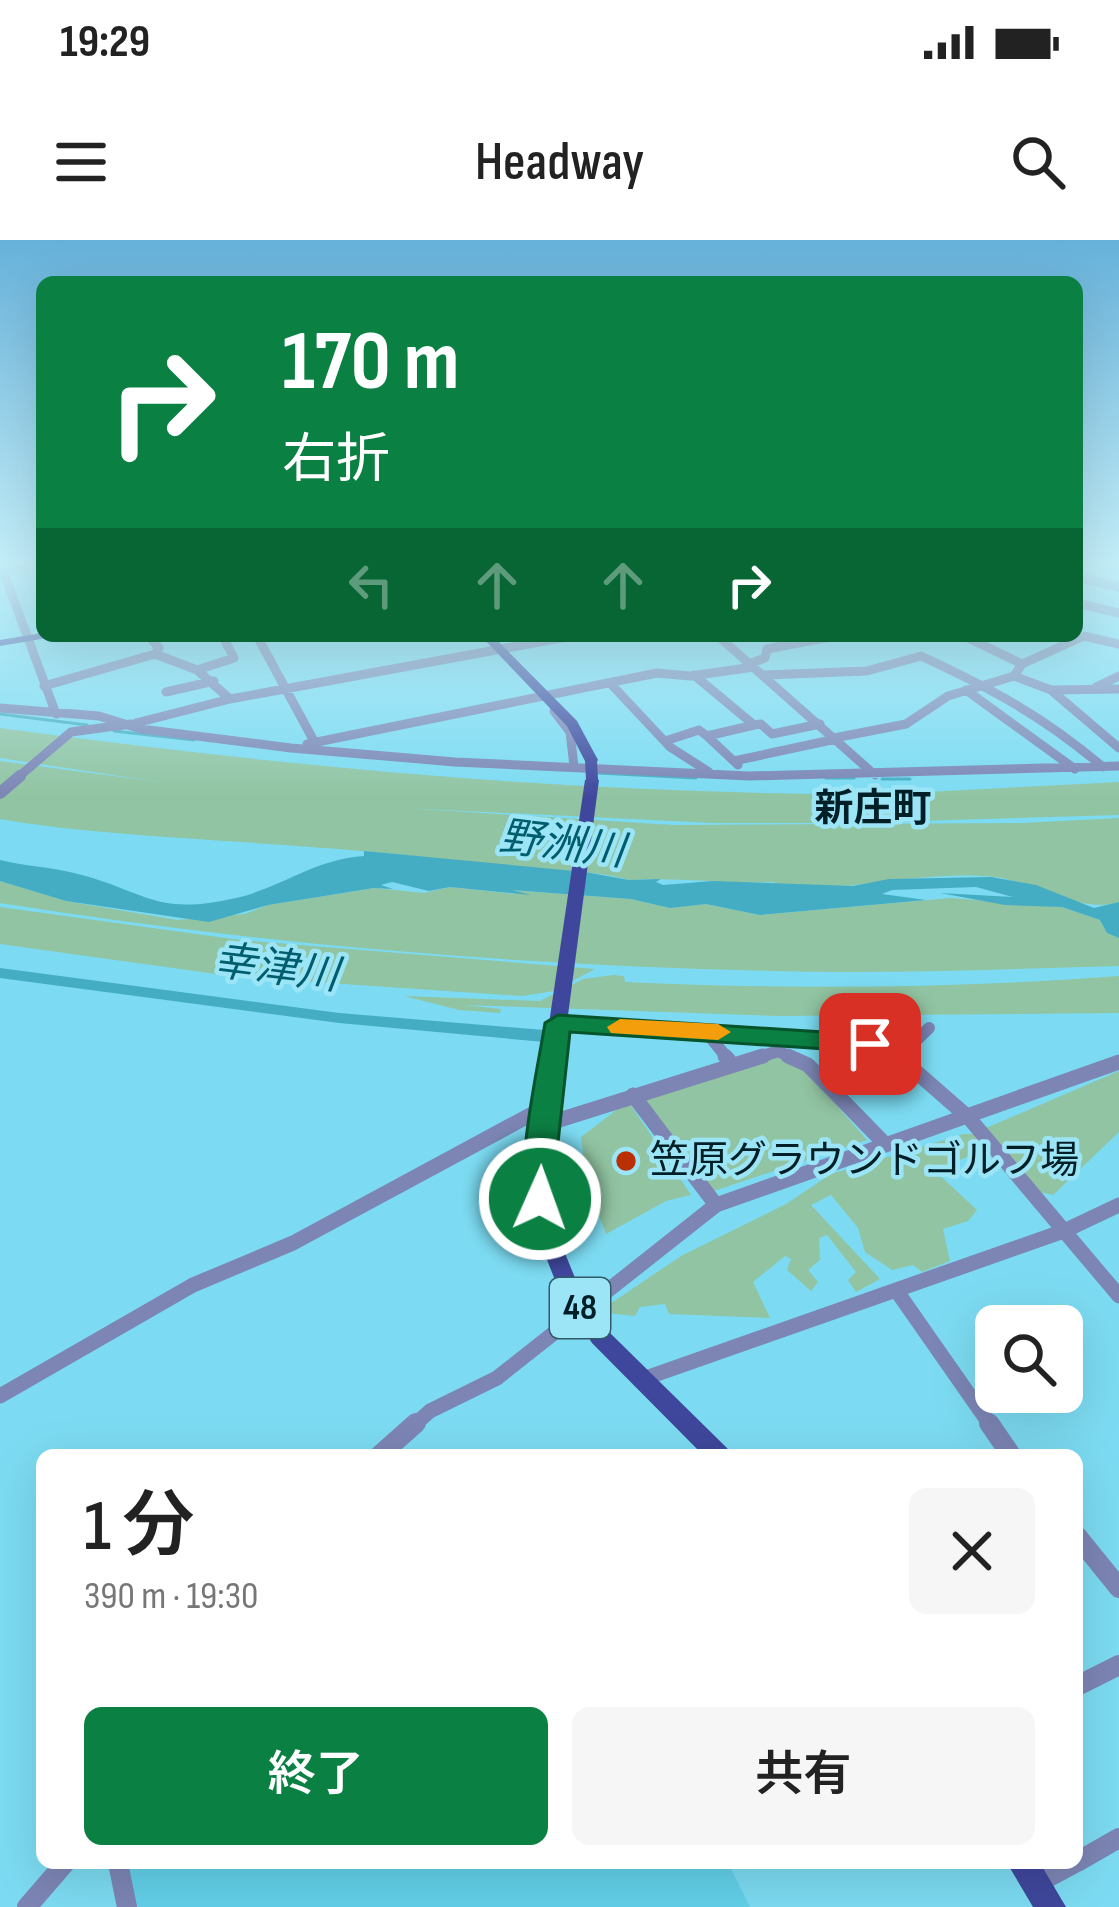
<!DOCTYPE html>
<html lang="ja">
<meta charset="utf-8">
<style>
:root{--surface:#fff;--page:#f6f6f6;--text:#222;--muted:#767676;--accent:#0b8043}
body{margin:0;font-family:"Sofia Sans Condensed","Noto Sans JP",sans-serif;background:var(--page);color:var(--text);height:100vh;display:flex;flex-direction:column;font-size:45px;white-space:nowrap}
*{box-sizing:border-box;margin:0}
p{font-size:39px;color:var(--muted)}
.icon{flex:none;width:66px;height:66px;fill:none;stroke:currentColor;stroke-width:2;stroke-linecap:round;stroke-linejoin:round}
.map{position:relative;flex:1;overflow:hidden}
.panel{position:absolute;left:36px;top:1209px;width:1047px;height:420px;display:flex;flex-direction:column;background:var(--surface);border-radius:18px;box-shadow:0 12px 48px #0002}
.panel>*{flex:none}
.banner{position:absolute;left:36px;top:36px;width:1047px;height:366px;border-radius:18px;box-shadow:0 12px 48px #0002;background:#0b8043;color:#fff;overflow:hidden}
.controls{position:absolute;left:975px;top:1065px;display:grid;gap:24px}
.controls a{display:grid;place-items:center;width:108px;height:108px;border-radius:18px;background:var(--surface);box-shadow:0 12px 48px #0002;font-size:60px}
.pin{position:absolute;display:grid;place-items:center;width:102px;height:102px;color:#fff;margin:-51px;border-radius:24px;box-shadow:0 6px 18px #0006}
.me{position:absolute;width:132px;margin:-66px;rotate:2deg;stroke-linejoin:round;filter:drop-shadow(0 0 9px #0008)}
.turn{display:flex;align-items:center;gap:42px;height:252px;padding:0 48px;font-size:54px}
.turn .icon{width:156px;height:156px;stroke-width:2.5}
.turn b{display:block;font-size:84px;line-height:102px}
.lanes{display:flex;align-items:center;height:114px;padding:0 48px;background:#0003;justify-content:center;gap:60px;direction:ltr}
.lanes .off{opacity:.35}
.round{display:grid;place-items:center;flex:none;width:126px;height:126px;border-radius:18px;background:var(--page)}
.summary{display:flex;align-items:center;justify-content:space-between;height:204px;padding:0 48px}
h1{font-size:72px;font-weight:600;line-height:90px}
.action{display:flex;gap:24px;margin-top:auto;padding:24px 48px}
.action a{flex:1;height:138px;border-radius:18px;background:var(--accent);color:#fff;font-size:48px;font-weight:600;line-height:138px;text-align:center}
.action a+a{background:var(--page);color:var(--text)}
.status{display:flex;justify-content:space-between;align-items:center;height:84px;padding:0 60px;background:var(--surface);direction:ltr}
.status svg{height:33px;fill:currentColor}
header{display:flex;justify-content:space-between;align-items:center;height:156px;padding:0 48px;background:var(--surface);font-size:54px;font-weight:600}
.map>svg:first-child{display:block}
.built{fill:#62d0e9}
.green{fill:#91c4a2}
.water{fill:#44adc4}
.lines{fill:none;stroke-linecap:round;stroke-linejoin:round}
.stream{stroke:#44adc4;stroke-width:3}
.river{fill:#44adc4;fill-rule:evenodd}
.minor-far3{stroke:#7c85b4;stroke-width:9}
.minor-far2{stroke:#7c85b4;stroke-width:12}
.minor-far1{stroke:#7c85b4;stroke-width:15}
.minor{stroke:#7c85b4;stroke-width:20}
.major{fill:#3f479c;fill-rule:evenodd}
.minor-bridge{stroke:#7c85b4;stroke-width:9}
.major-bridge{stroke:#3f479c;stroke-width:12}
.route{fill:#0b8043;stroke:#07532c;stroke-width:3}
.slow{fill:#f59e0b}
.poi-dot{fill:#b93003;stroke:#9ce5f7;stroke-width:4.5}
.labels{text-anchor:middle;dominant-baseline:central;stroke-width:9;stroke-linejoin:round;paint-order:stroke}
.shield{fill:#9ce5f7;stroke:#305a65;stroke-width:3}
.shield-label{font-size:36px;font-weight:bold;fill:#011f26}
.far-quarter-label{font-size:39px;font-weight:bold;fill:#011f26;stroke:#9ce5f7}
.poi-label{font-size:39px;fill:#011f26;stroke:#9ce5f7;text-anchor:start}
.water-label{font-size:42px;font-style:italic;fill:#005d6d;stroke:#9ce5f7}
</style>
<div class="status"><b>19:29</b><svg viewBox="0 0 49 12"><path d="M0 12V9h3v3zM5 12V6h3v6zM10 12V3h3v9zM15 12V0h3v12zM26 1h20v11H26zM47 4h2v5h-2z"/></svg></div>
<header><svg class="icon" aria-label="menu" viewBox="0 0 24 24"><path d="M4 6h16M4 12h16M4 18h16"/></svg>Headway<svg class="icon" aria-label="search" viewBox="0 0 24 24"><circle cx="10" cy="10" r="6"/><path d="M15 15l6 6"/></svg></header>
<div class="map">
<svg width="1119" height="1667" viewBox="0 0 1119 1667">
<rect width="100%" height="100%" fill="#7cdbf2"/>
<path class="built" d="M 123,1623 L 728,1623 L 750,1667 L 133,1667 Z"/>
<path class="green" d="M 0,488 C 282,526 554,552 839,554 L 848,583 L 713,583 L 404,568 L 673,585 L 1023,583 L 1119,578 L 1119,662 C 1083,675 1035,642 995,637 C 948,632 901,640 855,645 C 828,648 798,645 772,645 L 776,642 C 726,644 679,637 629,640 C 586,628 539,632 494,626 C 320,600 132,602 0,579 L 0,521 L 159,542 L 0,518 Z
M 1119,542 L 1119,575 L 853,583 L 844,563 L 850,556 Z
M 0,641 L 66,661 L 177,680 L 245,674 L 268,665 L 375,648 L 424,653 L 450,647 L 514,654 L 511,650 L 631,659 L 670,668 L 706,664 L 760,675 L 950,658 L 1026,664 L 1062,667 L 1100,680 L 1107,693 L 1119,698 L 1119,726 C 1004,729 888,734 772,731 C 514,725 255,704 0,663 Z
M 0,667 L 240,700 L 595,729 L 554,751 L 522,756 L 238,737 L 0,704 Z
M 613,735 L 624,736 L 625,742 C 790,750 961,748 1119,736 L 1119,773 L 778,776 L 464,765 L 501,769 L 500,773 L 459,770 L 404,756 L 540,761 L 583,739 Z
M 779,815 L 803,827 L 867,900 L 711,952 L 642,856 Z
M 1119,831 L 1119,892 L 1053,955 L 1040,952 L 986,888 Z
M 628,861 L 691,955 L 666,961 L 606,994 L 587,945 L 581,897 Z
M 964,894 L 978,894 L 988,909 L 934,930 L 977,970 L 968,981 L 943,989 L 950,1021 L 922,1032 L 913,1025 L 892,1030 L 865,1012 L 858,988 L 831,955 L 811,965 L 880,1039 L 856,1052 L 848,1040 L 856,1032 L 827,995 L 819,998 L 820,1020 L 808,1030 L 818,1042 L 811,1051 L 787,1030 L 791,1019 L 785,1016 L 753,1042 L 770,1078 L 669,1074 L 665,1064 L 640,1067 L 635,1076 L 598,1072 L 681,1016 L 786,964 L 831,934 Z"/>
<path class="water" d="M 364,611 L 585,632 L 629,640 L 661,639 L 656,642 L 663,645 L 713,641 L 853,646 L 889,639 L 991,637 L 1036,645 L 1094,668 L 1119,662 L 1119,698 L 1107,693 L 1100,680 L 1062,667 L 1005,665 L 940,653 L 1013,657 L 976,647 L 892,650 L 882,654 L 926,660 L 760,675 L 706,664 L 670,668 L 631,659 L 512,650 L 531,655 L 450,647 L 429,651 L 392,642 L 381,645 L 393,649 L 374,648 L 268,665 L 209,682 L 66,661 L 0,641 L 0,620 C 24,626 50,627 74,633 C 145,650 153,677 236,658 C 283,647 312,620 364,616 Z"/>
<g class="lines">
<path class="stream" d="M 0,474 L 87,485
M 114,491 L 194,500
M 598,533 L 696,538
M 826,538 L 854,538
M 882,539 L 910,539"/>
<path class="river" d="M 0,728 L 339,773 L 544,790 L 553,796 L 544,802 L 339,783 L 0,738 Z"/>
<path class="minor-far3" d="M 1,325 L 56,474
M 2,328 L 24,325
M 1077,337 L 1119,347
M 1077,363 L 1119,373
M 149,396 L 159,408 L 155,414 L 197,430 L 230,459
M 257,396 L 315,503
M 718,396 L 875,535
M 964,396 L 1022,424
M 751,423 L 765,418 L 767,409 L 835,396
M 197,430 L 234,418 L 224,399 L 235,396
M 694,435 L 754,485 L 761,484 L 772,494 L 820,484
M 764,435 L 867,431 L 921,416 C 992,449 1043,476 1103,527
M 1014,436 L 1022,424 L 1084,396 L 1119,404
M 611,444 L 670,507 L 709,532
M 44,446 L 155,414
M 1096,447 L 1119,436
M 966,450 L 1075,529
M 1052,450 L 1119,449
M 166,452 L 214,441
M 0,468 L 99,476 L 141,489 L 291,508 L 455,522 L 749,536 L 1119,526
M 554,471 L 570,492 L 574,526
M 136,483 L 230,459 L 572,396
M 707,496 L 738,525
M 834,498 L 906,484 L 948,456 L 1014,436 L 1051,450 L 1119,508
M 665,501 L 699,490 L 707,496 L 754,485
M 307,504 L 657,433 L 690,436 L 754,427
M 734,521 L 836,499
M 16,539 L 71,492 L 115,486"/>
<path class="minor-far2" d="M 0,553 L 20,536
M 558,783 L 852,800 L 904,819
M 707,793 L 728,819
M 754,819 L 778,811 L 794,819
M 897,819 L 929,788"/>
<path class="minor-far1" d="M 725,816 L 731,823
M 788,816 L 808,825 L 885,904
M 898,816 L 969,878 L 1119,1056
M 826,844 L 903,816
M 633,855 L 716,965
M 556,881 L 763,816
M 896,1050 L 991,1186
M 640,1140 L 1064,991 L 1119,965
M 0,1156 L 193,1045 L 293,1003 L 532,874 L 545,874
M 413,1186 L 430,1171 L 497,1138 L 716,965 L 1119,822"/>
<path class="minor" d="M 989,1183 L 1011,1215
M 380,1215 L 416,1183
M 1077,1296 L 1119,1348
M 1077,1446 L 1119,1425
M 1077,1622 L 1119,1598
M 118,1623 L 127,1667
M 1036,1644 L 1075,1623
M 27,1667 L 65,1623"/>
<path class="major" d="M 42,393 L 42,396 L 49,396 L 47,398 L 0,406 L 0,400 Z
M 481,396 L 493,396 L 577,481 L 598,520 L 596,523 L 586,523 L 567,486 Z
M 592,536 L 599,540 L 550,912 L 555,989 L 580,1050 L 608,1091 L 727,1208 L 731,1215 L 703,1215 L 592,1103 L 560,1053 L 535,989 L 530,912 L 585,540 Z
M 1007,1623 L 1040,1623 L 1066,1667 L 1033,1667 Z"/>
<path class="minor-bridge" d="M 116,486 L 131,484"/>
<path class="major-bridge" d="M 591,520 L 592,539"/>
</g>
<linearGradient id="sky" x2="0" y2="1"><stop stop-color="#66b1da"/><stop offset="0.58" stop-color="#c4eff9"/><stop offset="1" stop-color="#c4eff9" stop-opacity="0"/></linearGradient>
<rect width="1119" height="558" fill="url(#sky)"/>
<path class="route" d="M 558,775 L 870,795 L 884,804 L 870,812 L 570,792 L 551,967 L 529,967 C 513,936 539,822 545,783 Z"/>
<path class="slow" d="M 620,779 L 718,784 L 731,792 L 718,800 L 611,793 L 607,787 Z"/>
<circle class="poi-dot" cx="626" cy="921" r="12"/>
<g class="labels">
<rect class="shield" x="550" y="1038" width="60" height="60" rx="9"/>
<g class="shield-label">
<text x="580" y="1068">48</text>
</g>
<g class="far-quarter-label">
<text x="873" y="569">新庄町</text>
</g>
<g class="poi-label">
<text x="650" y="921">笠原グラウンドゴルフ場</text>
</g>
<g class="water-label">
<text transform="translate(562 605) rotate(7)">野洲川</text>
<text transform="translate(276 729) rotate(7)">幸津川</text>
</g>
</g>
</svg>
<div class="controls">
<a><svg class="icon" aria-label="search" viewBox="0 0 24 24"><circle cx="10" cy="10" r="6"/><path d="M15 15l6 6"/></svg></a>
</div>
<div class="pin" style="left:870px;top:804px;background:#d93025"><svg class="icon" aria-label="arrive" viewBox="0 0 24 24"><path d="M6 21V4h12l-3 4 3 4H6"/></svg></div>
<svg class="me" style="left:540px;top:959px" viewBox="-20 -20 40 40"><circle r="17" fill="#0b8043" stroke="#fff" stroke-width="3"/><path d="M0-11L8 9 0 5-8 9z" fill="#fff"/></svg>
<div class="banner">
<div class="turn"><svg class="icon" aria-label="right" viewBox="0 0 24 24"><path d="M7 20v-9h11M14 6l5 5-5 5"/></svg><div><b>170 m</b>右折</div></div>
<div class="lanes"><svg class="icon off" aria-label="left" viewBox="0 0 24 24"><path d="M17 20v-9H6M10 6l-5 5 5 5"/></svg><svg class="icon off" aria-label="ahead" viewBox="0 0 24 24"><path d="M12 20V5M6 11l6-6 6 6"/></svg><svg class="icon off" aria-label="ahead" viewBox="0 0 24 24"><path d="M12 20V5M6 11l6-6 6 6"/></svg><svg class="icon" aria-label="right" viewBox="0 0 24 24"><path d="M7 20v-9h11M14 6l5 5-5 5"/></svg></div>
</div>
<section class="panel">
<div class="summary"><div><h1>1 分</h1><p>390 m · 19:30</p></div><a class="round"><svg class="icon" aria-label="close" viewBox="0 0 24 24"><path d="M6 6l12 12M18 6L6 18"/></svg></a></div>
<div class="action"><a>終了</a><a>共有</a></div>
</section>
</div>
